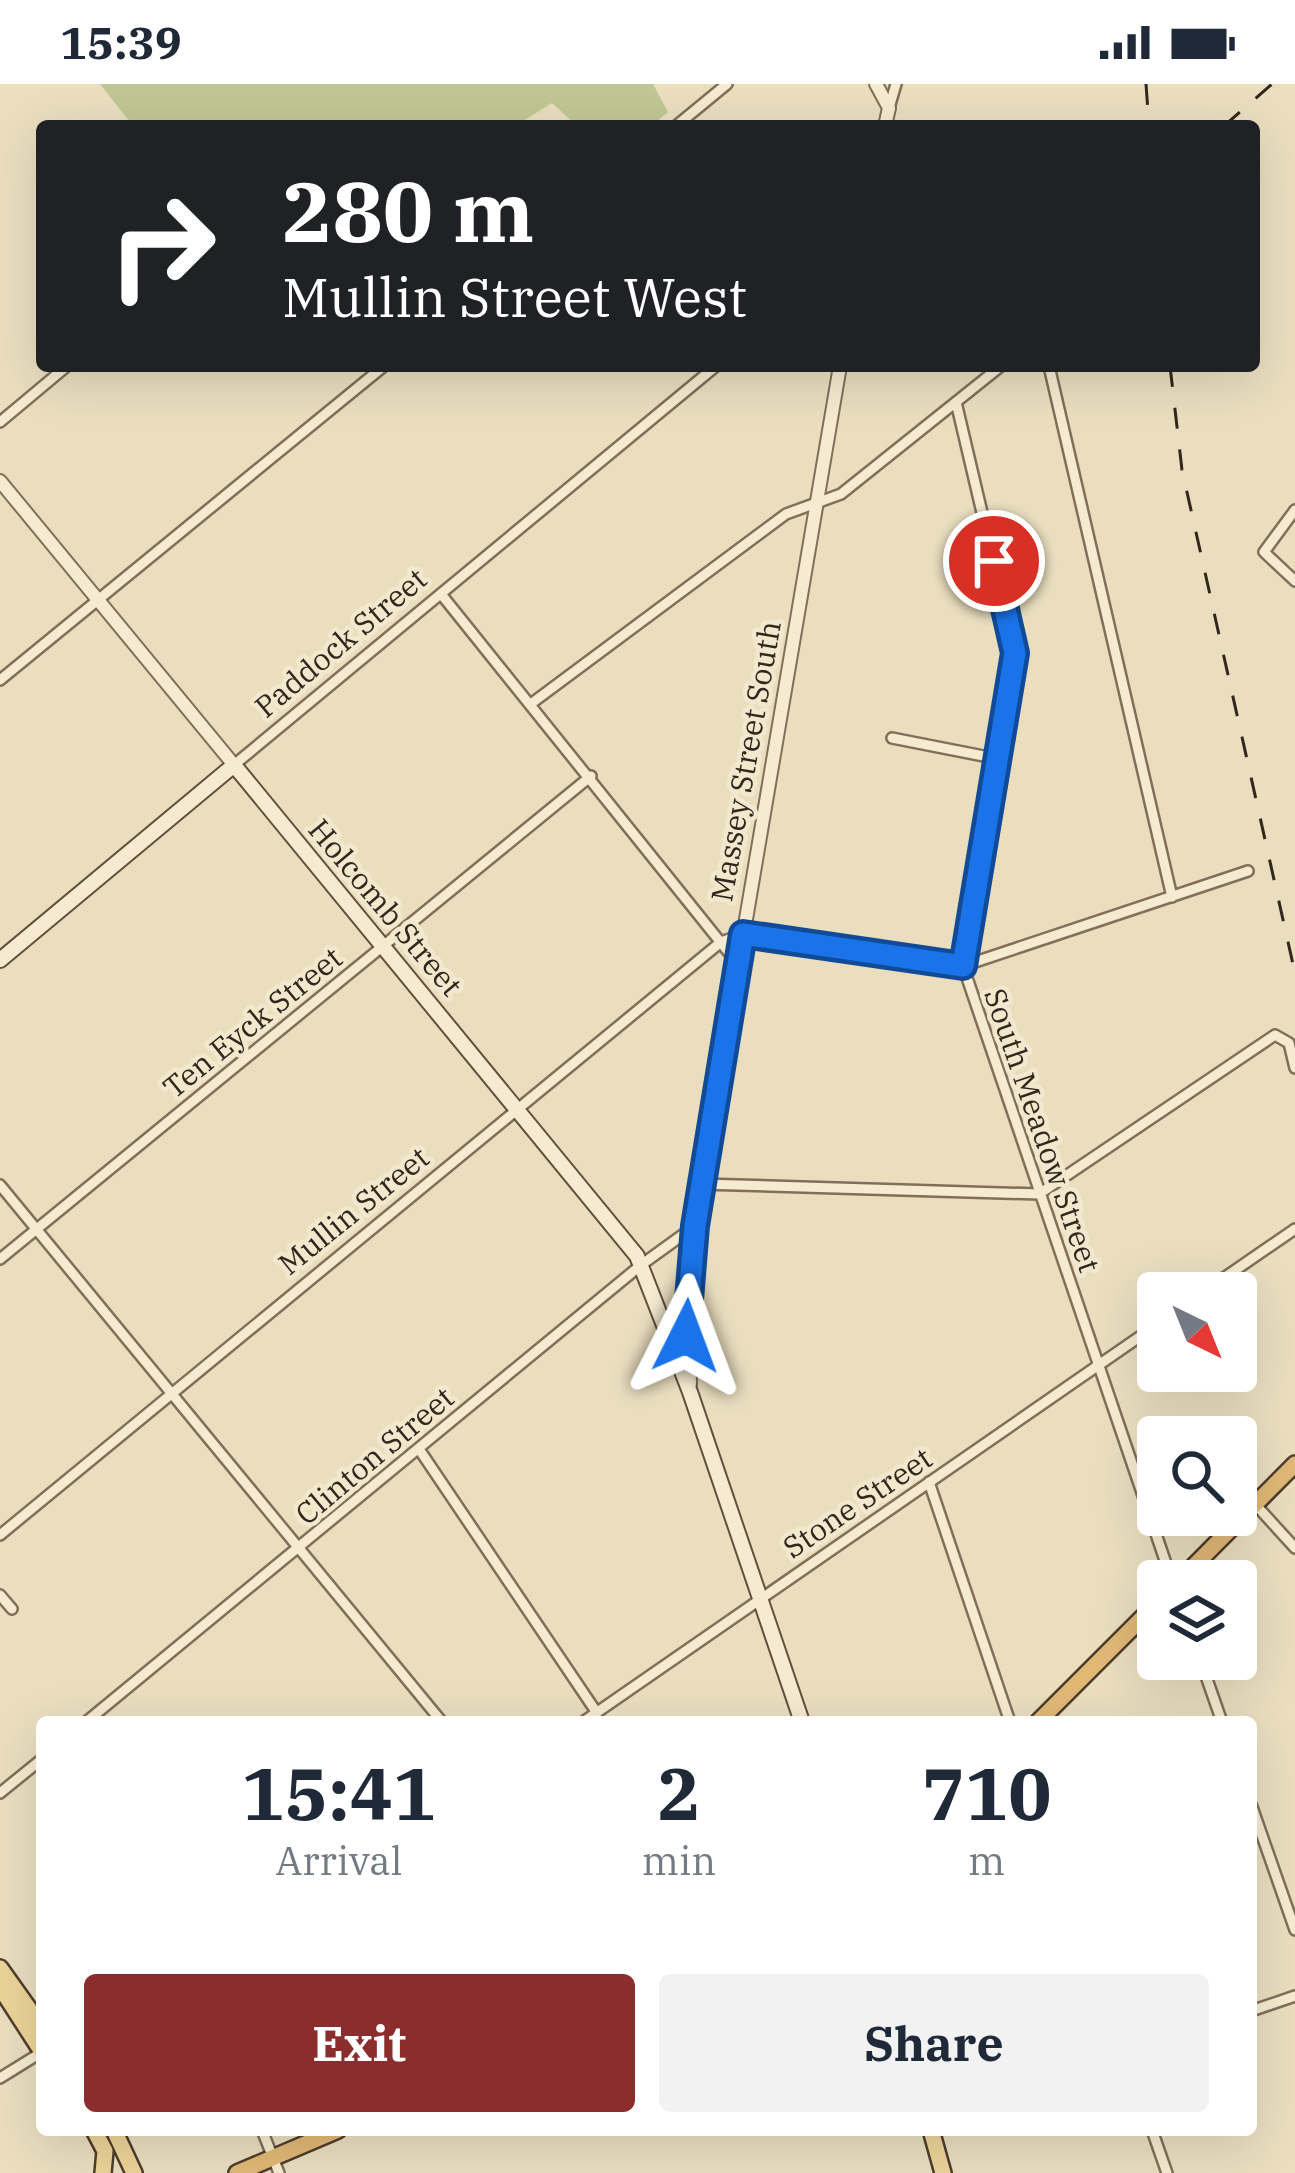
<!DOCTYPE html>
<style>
:root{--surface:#fff;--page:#f2f2f3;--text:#1f2937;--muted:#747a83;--accent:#8c2d2d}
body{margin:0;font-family:"IBM Plex Serif",serif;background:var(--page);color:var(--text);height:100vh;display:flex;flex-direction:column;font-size:45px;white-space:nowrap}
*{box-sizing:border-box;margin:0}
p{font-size:39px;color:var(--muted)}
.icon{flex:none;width:66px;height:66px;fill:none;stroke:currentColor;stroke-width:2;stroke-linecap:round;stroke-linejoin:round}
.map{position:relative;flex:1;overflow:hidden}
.panel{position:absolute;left:36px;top:1632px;width:1221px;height:420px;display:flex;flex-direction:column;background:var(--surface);border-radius:12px;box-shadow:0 12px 48px #0002}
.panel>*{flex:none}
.guide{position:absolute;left:36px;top:36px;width:1224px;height:252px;border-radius:12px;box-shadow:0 12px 48px #0002;background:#202124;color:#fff;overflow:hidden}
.needle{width:78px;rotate:137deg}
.fabs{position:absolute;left:1137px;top:1188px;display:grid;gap:24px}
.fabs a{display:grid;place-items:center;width:120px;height:120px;border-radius:12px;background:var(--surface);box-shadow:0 12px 48px #0002;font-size:60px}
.pin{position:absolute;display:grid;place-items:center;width:102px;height:102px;color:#fff;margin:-51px;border:6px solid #fff;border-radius:50%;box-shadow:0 3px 12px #0007}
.me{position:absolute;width:132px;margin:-66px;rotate:3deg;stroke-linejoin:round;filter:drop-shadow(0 0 9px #0008)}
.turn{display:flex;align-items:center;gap:42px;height:252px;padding:0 48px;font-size:54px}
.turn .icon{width:156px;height:156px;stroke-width:2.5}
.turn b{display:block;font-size:84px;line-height:102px}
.eta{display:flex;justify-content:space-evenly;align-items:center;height:204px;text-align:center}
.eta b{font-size:72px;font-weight:700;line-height:84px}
.action{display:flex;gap:24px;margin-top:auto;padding:24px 48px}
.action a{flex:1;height:138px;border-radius:12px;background:var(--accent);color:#fff;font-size:48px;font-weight:700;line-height:138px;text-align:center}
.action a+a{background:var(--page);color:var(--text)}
.status{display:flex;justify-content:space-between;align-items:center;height:84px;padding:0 60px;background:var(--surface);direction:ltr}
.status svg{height:33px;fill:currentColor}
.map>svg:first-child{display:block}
.green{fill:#c0c794}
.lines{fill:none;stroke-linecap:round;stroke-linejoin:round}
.minor-casing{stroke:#816f59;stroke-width:14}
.tertiary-casing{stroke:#816f59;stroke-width:16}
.secondary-casing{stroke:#63503c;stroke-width:18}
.primary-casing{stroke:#4f3d2d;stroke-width:20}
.trunk-casing{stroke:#4f3d2d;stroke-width:20}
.minor{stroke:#f6ebd1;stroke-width:9}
.tertiary{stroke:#f6ebd1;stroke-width:12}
.secondary{stroke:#f6ebd1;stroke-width:14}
.primary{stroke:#ecd398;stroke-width:15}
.trunk{stroke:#e1b876;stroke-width:15}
.rail{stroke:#32271c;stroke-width:3;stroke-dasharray:21 21;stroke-linecap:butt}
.route-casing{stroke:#114b97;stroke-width:30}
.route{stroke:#1a73e8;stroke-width:21}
.labels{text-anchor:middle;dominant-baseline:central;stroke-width:9;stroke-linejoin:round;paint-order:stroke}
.street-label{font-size:30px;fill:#32271c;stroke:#f2e8ce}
</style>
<div class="status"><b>15:39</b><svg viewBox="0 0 49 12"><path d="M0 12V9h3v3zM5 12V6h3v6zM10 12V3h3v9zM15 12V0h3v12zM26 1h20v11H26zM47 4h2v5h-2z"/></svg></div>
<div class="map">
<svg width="1295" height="2089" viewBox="0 0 1295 2089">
<rect width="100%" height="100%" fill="#eadebf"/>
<path class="green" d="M 100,0 L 653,0 L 668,28 L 651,42 L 577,42 L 552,19 L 515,42 L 133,42 Z"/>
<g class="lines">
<defs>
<path id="minor" d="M 889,24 L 896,0
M 676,42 L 727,0
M 1049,282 L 1172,813
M 956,318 L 1015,569 L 963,882 L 1172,1497
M 0,338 L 67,282
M 1295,426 L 1264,468 L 1295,497
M 441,510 L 738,880
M 0,596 L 384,282
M 532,619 L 786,430 L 841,410 L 1001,282
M 892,654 L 999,675
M 234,681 L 716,282
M 701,1100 L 1039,1110 L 1275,951 L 1289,959 L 1295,984
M 0,1101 L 442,1638
M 0,1175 L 591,692
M 1202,1209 L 1295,1145
M 419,1365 L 597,1629
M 929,1398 L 1010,1638
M 1255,1420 L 1295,1464
M 0,1451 L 721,858 L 743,850 L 963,882 L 1248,787
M 0,1511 L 12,1525
M 1200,1575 L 1222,1638
M 86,1638 L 641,1181 L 695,1142
M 583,1638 L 1158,1240
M 0,1709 L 42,1675
M 1251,1720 L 1295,1846
M 1251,1927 L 1295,1912
M 0,1994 L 42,1968
M 262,2046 L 279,2089
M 1152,2046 L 1167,2089"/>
<path id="tertiary" d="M 876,0 L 889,24 L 885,42
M 0,397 L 234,681
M 690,1300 L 687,1210 L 701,1100 L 840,282"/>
<path id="secondary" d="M 0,876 L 234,681 L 637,1172 L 690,1308 L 802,1638"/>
<path id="primary" d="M 0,1884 L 42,1943
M 0,1903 L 42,1968
M 94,2046 L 105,2067 L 103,2089
M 114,2046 L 134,2089
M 931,2046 L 943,2089"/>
<path id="trunk" d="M 1179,1497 L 1295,1380
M 1038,1638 L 1158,1518
M 237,2089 L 338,2046"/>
</defs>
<use href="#minor" class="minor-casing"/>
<use href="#tertiary" class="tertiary-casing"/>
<use href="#secondary" class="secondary-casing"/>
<use href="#primary" class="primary-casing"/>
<use href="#trunk" class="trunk-casing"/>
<use href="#minor" class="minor"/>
<use href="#tertiary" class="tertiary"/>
<use href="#secondary" class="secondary"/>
<use href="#primary" class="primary"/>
<use href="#trunk" class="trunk"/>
<path class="rail" d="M 1146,0 L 1149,42
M 1224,42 L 1272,0
M 1170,282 L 1182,386 L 1295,889"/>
</g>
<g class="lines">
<defs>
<path id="route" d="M 686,1252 L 695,1142 L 743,850 L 963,882 L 1015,569 L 994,477"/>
</defs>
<use href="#route" class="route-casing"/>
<use href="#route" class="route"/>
</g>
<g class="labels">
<g class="street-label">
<text transform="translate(340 558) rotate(-40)">Paddock Street</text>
<text transform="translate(745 677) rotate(-80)">Massey Street South</text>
<text transform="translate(386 823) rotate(50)">Holcomb Street</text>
<text transform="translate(252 938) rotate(-39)">Ten Eyck Street</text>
<text transform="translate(1043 1046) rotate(71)">South Meadow Street</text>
<text transform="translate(353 1126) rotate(-39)">Mullin Street</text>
<text transform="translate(374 1371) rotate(-40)">Clinton Street</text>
<text transform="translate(857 1418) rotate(-34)">Stone Street</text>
</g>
</g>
</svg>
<div class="fabs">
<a><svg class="needle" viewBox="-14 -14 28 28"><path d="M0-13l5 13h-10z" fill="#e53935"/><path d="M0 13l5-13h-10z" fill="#747a83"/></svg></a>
<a><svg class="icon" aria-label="search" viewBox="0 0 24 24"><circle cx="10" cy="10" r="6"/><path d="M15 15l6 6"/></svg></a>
<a><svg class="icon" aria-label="layers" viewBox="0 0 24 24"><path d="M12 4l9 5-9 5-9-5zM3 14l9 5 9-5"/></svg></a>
</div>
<div class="pin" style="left:994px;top:477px;background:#d93025"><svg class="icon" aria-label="arrive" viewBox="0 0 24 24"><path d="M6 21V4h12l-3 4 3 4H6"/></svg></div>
<svg class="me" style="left:686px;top:1252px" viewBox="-20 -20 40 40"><path d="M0-17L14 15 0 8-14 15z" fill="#1a73e8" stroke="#fff" stroke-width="4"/></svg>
<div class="guide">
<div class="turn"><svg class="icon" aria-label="right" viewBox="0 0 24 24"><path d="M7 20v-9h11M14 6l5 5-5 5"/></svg><div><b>280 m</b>Mullin Street West</div></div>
</div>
<section class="panel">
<div class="eta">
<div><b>15:41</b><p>Arrival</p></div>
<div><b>2</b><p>min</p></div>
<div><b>710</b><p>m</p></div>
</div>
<div class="action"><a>Exit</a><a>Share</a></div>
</section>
</div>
